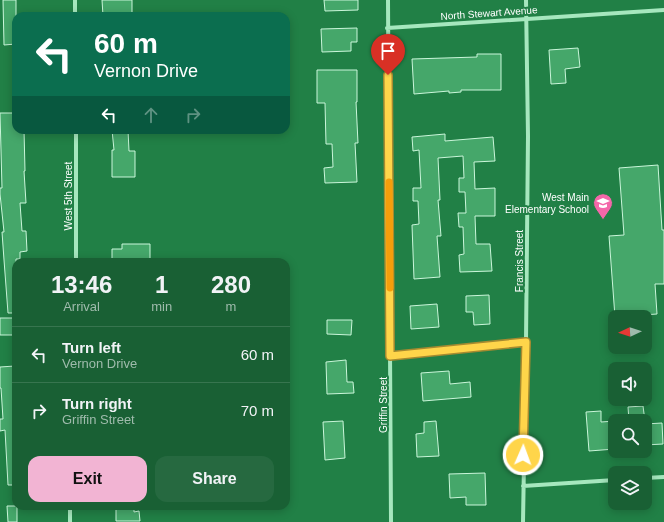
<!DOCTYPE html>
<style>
:root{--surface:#196034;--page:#266940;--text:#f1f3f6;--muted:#9fbbac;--line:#37754f;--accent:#f2b4d3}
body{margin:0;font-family:Helvetica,sans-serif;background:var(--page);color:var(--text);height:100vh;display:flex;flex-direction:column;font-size:15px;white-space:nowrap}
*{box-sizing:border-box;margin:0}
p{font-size:13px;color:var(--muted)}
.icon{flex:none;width:22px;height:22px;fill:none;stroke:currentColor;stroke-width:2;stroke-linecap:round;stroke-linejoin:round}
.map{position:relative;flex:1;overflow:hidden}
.side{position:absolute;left:12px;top:258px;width:278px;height:252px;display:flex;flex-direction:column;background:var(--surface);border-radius:12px;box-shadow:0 2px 10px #0003}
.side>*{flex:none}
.hud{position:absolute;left:12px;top:12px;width:278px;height:122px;border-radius:12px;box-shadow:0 2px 10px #0003;background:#0b6e4f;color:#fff;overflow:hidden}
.needle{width:26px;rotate:266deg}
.controls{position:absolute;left:608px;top:310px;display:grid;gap:8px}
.controls a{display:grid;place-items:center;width:44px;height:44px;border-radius:8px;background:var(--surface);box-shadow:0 2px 10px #0003;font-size:20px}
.pin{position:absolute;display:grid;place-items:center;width:34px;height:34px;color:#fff;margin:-41px -17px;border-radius:50% 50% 50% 0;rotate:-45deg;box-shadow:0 0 4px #0007}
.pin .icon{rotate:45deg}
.me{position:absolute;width:44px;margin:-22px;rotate:2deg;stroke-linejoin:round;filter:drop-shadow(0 0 3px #0008)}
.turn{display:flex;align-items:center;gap:14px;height:84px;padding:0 16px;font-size:18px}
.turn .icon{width:52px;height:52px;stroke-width:2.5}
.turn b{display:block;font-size:28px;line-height:34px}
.lanes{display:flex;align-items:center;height:38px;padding:0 16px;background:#0003;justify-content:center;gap:20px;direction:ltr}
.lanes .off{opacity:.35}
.eta{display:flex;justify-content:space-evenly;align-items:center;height:68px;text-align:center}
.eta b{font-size:24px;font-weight:600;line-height:28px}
.primary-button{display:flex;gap:8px;margin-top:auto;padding:8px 16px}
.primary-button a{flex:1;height:46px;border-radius:12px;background:var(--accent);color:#111;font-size:16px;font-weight:600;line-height:46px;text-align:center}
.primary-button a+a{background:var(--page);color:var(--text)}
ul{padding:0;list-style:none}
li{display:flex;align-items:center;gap:12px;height:56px;padding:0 16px;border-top:1px solid var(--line)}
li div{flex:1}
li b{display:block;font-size:15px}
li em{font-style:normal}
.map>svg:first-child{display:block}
.building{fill:#45a76a;stroke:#caf6da}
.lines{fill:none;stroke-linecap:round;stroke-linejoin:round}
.minor{stroke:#a6e7be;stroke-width:4}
.route-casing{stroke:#a68a30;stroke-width:10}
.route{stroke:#ffd54a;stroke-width:7}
.slow{stroke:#f59e0b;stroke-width:7}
.labels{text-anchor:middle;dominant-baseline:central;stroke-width:4;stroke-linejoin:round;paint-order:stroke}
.street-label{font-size:10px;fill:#fff;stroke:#218046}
.poi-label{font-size:10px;fill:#fff;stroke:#218046;text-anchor:end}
</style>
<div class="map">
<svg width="664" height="522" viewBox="0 0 664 522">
<rect width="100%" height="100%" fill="#218046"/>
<path class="building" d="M 3,0 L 16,0 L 16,44 L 4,45 Z
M 102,0 L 132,0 L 132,14 L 103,16 Z
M 324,0 L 358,0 L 358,10 L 325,11 Z
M 357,28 L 357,42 L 351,42 L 351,51 L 322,52 L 321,29 Z
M 578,48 L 580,67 L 565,69 L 566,83 L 551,84 L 549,50 Z
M 477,54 L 501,54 L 501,90 L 461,90 L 461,92 L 449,93 L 449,91 L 414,94 L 412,59 L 477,57 Z
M 317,70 L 357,70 L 357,102 L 356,102 L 358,143 L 355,143 L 357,182 L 325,183 L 324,168 L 333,167 L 332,144 L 326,144 L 325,103 L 317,103 Z
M 0,113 L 16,113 L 16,130 L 24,130 L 25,171 L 24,171 L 26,203 L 20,203 L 22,231 L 26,231 L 27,251 L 20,252 L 20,259 L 16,259 L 16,313 L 8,313 L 4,260 L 2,232 L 4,232 L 0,194 L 0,188 L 2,188 Z
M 112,130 L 128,130 L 129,151 L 135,151 L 135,177 L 112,177 L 112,150 L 114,150 Z
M 445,134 L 445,141 L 493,137 L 495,161 L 474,162 L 475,189 L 495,188 L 495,216 L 475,216 L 476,244 L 490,244 L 492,271 L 460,272 L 459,255 L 464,254 L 463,227 L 459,227 L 458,213 L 466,213 L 465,192 L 459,192 L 459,178 L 464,178 L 463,156 L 438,158 L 440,200 L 438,200 L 441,236 L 437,236 L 440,277 L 414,279 L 412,225 L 419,224 L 418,201 L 413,201 L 413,188 L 421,188 L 419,150 L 413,151 L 412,137 Z
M 658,165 L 662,230 L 664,230 L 664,284 L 655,284 L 657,314 L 615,317 L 609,236 L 624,235 L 619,168 Z
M 122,244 L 150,244 L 150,262 L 112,262 L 112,249 L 122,249 Z
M 489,295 L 490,324 L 474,325 L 473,312 L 466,312 L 466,296 Z
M 437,304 L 439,327 L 411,329 L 410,306 Z
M 0,318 L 16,318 L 16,335 L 0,335 Z
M 327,320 L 352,320 L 351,335 L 327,334 Z
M 346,360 L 347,382 L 353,382 L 354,393 L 327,394 L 326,362 Z
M 15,366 L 16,485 L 8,485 L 5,430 L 0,431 L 0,419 L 3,419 L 1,388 L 0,388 L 0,367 Z
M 449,371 L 450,384 L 470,382 L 471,397 L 423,401 L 421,373 Z
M 643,406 L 645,421 L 629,421 L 628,407 Z
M 601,411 L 601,422 L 615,421 L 615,449 L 589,451 L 586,412 Z
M 343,421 L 345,458 L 325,460 L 323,422 Z
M 436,421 L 439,456 L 417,457 L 416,434 L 424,433 L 424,422 Z
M 662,423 L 663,444 L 645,445 L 645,424 Z
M 485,473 L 486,505 L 466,505 L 466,497 L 450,498 L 449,474 Z
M 7,506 L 17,506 L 17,522 L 8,522 Z
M 116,506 L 134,506 L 134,512 L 139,511 L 140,521 L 116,521 Z"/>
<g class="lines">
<path class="minor" d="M 388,0 L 391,522
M 75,16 L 75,0
M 387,28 L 664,10
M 76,262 L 76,130
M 390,357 L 526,342
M 645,478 L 664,477
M 523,486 L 615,480
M 70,522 L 70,506
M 523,522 L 526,342 L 528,136 L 526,0"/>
</g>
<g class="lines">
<defs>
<path id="route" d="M 388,75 L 390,356 L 526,342 L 523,455"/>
</defs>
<use href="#route" class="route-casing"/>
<use href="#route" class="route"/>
<path class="slow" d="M 389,182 L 390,288"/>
</g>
<defs>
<symbol id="school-pin" viewBox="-11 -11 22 30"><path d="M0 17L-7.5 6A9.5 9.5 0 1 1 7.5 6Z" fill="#f467a9" stroke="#218046"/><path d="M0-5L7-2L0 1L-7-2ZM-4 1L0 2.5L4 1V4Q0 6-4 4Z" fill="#fff"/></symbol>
</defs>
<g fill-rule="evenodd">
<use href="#school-pin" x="592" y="192" width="22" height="30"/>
</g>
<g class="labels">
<g class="street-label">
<text transform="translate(489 13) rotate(-4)">North Stewart Avenue</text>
<text transform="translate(68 196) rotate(-90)">West 5th Street</text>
<text transform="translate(519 261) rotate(-90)">Francis Street</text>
<text transform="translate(383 405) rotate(-90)">Griffin Street</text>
</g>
<g class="poi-label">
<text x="589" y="197">West Main<tspan x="589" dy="12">Elementary School</tspan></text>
</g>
</g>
</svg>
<div class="controls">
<a><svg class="needle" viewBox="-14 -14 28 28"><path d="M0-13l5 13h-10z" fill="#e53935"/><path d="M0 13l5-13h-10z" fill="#9fbbac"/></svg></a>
<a><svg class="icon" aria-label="sound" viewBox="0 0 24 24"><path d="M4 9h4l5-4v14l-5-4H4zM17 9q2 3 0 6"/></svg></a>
<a><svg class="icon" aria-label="search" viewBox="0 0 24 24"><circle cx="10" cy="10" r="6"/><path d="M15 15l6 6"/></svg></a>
<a><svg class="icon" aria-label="layers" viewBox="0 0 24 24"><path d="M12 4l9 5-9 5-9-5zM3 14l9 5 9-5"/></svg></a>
</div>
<div class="pin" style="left:388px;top:75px;background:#d93025"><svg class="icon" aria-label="arrive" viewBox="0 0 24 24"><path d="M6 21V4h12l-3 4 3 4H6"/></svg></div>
<svg class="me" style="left:523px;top:455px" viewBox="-20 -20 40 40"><circle r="17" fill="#ffd54a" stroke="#fff" stroke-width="3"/><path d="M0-11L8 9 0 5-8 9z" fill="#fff"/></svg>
<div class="hud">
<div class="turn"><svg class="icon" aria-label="left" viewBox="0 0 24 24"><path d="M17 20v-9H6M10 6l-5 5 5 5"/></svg><div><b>60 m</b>Vernon Drive</div></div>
<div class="lanes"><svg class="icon" aria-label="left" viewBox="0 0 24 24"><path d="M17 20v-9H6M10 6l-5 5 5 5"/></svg><svg class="icon off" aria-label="ahead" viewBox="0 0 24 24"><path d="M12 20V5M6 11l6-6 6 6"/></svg><svg class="icon off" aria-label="right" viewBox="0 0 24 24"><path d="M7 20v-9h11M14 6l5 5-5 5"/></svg></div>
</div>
<section class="side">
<div class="eta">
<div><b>13:46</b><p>Arrival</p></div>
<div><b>1</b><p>min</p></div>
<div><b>280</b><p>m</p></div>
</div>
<ul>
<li><svg class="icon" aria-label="left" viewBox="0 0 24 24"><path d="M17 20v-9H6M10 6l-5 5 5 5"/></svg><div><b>Turn left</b><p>Vernon Drive</p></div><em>60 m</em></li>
<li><svg class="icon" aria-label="right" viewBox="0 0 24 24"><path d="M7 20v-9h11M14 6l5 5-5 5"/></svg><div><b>Turn right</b><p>Griffin Street</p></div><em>70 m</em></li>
</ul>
<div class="primary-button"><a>Exit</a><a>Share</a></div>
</section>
</div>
